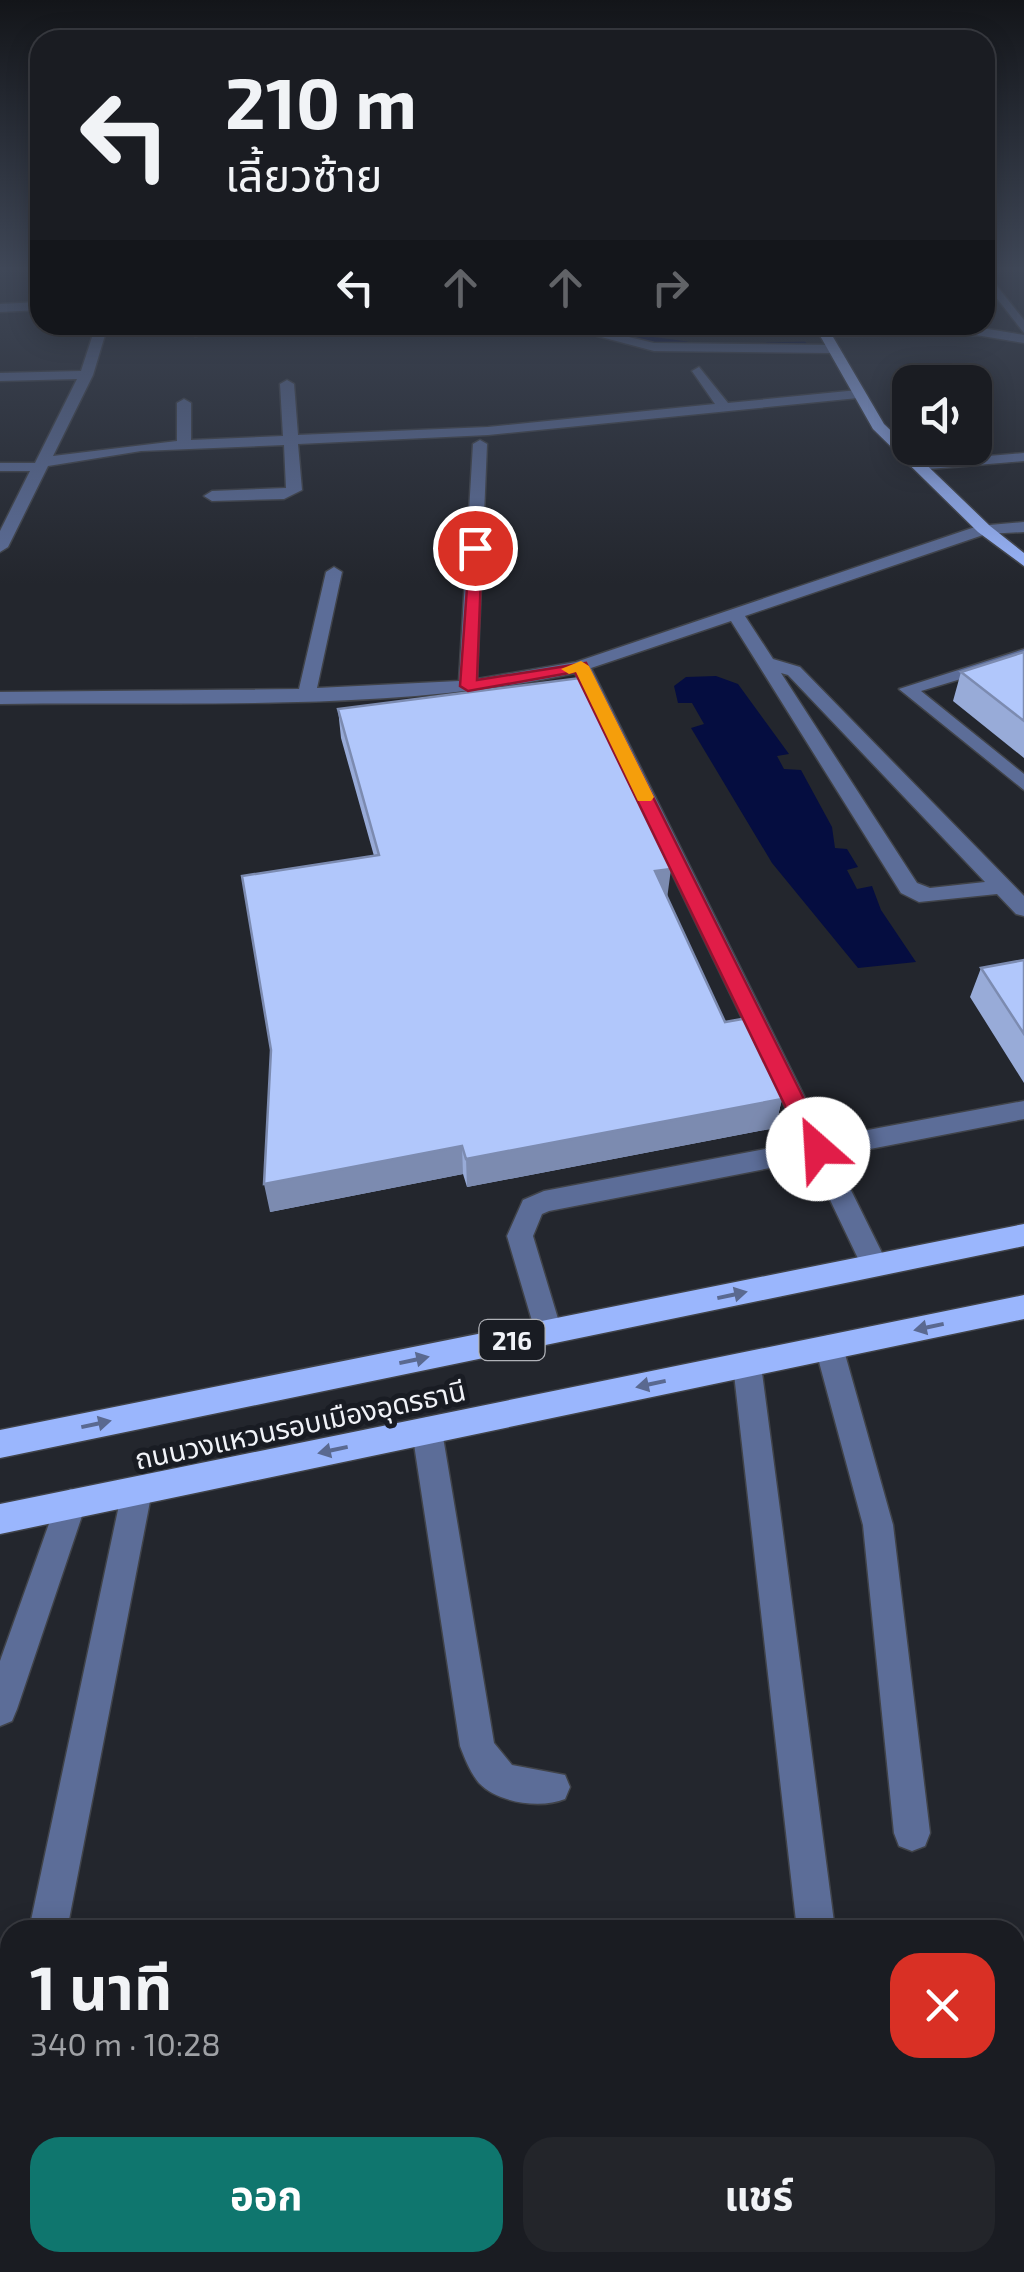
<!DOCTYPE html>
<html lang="th">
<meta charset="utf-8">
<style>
:root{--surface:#1a1c22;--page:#23252a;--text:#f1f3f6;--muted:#9fa1a5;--line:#383a40;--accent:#0f766e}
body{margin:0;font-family:"Exo 2","Noto Sans Thai",sans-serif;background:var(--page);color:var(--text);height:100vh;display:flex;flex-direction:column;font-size:38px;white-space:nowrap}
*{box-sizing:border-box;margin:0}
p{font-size:32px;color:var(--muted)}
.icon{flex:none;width:55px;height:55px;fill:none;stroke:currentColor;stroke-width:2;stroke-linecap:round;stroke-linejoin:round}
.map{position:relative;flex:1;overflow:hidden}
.sheet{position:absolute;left:0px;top:1920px;width:1025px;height:352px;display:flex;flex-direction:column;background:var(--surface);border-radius:30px 30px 0 0;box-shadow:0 5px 25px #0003,0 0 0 2px var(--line)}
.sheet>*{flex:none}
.banner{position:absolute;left:30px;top:30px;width:965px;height:305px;border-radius:30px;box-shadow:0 5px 25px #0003,0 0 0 2px var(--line);background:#1a1c22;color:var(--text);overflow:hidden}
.controls{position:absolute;left:892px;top:365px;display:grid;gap:20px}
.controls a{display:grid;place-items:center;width:100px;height:100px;border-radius:20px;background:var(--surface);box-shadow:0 5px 25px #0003,0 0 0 2px var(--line);font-size:50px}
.pin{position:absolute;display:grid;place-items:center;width:85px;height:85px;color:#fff;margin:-42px;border:5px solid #fff;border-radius:50%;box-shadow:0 2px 10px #0007}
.me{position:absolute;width:110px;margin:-55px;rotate:334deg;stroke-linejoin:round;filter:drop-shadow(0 0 8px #0008)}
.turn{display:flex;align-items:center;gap:35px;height:210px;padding:0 30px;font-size:45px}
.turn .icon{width:130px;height:130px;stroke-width:2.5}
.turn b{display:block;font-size:70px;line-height:85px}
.lanes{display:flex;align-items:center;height:95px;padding:0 30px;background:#0003;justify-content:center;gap:50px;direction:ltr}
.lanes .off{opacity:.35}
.round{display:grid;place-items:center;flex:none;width:105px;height:105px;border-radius:30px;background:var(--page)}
.headline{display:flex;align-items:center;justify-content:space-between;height:170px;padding:0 30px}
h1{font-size:60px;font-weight:700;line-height:75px}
.cta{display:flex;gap:20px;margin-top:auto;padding:20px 30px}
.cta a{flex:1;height:115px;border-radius:30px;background:var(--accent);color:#fff;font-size:40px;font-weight:700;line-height:115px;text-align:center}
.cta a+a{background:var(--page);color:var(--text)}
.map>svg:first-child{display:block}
.water{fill:#050d40}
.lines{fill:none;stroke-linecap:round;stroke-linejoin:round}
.stream{stroke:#050d40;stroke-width:5}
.minor-casing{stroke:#404349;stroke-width:3}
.major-casing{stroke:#404349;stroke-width:3}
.minor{fill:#5c6d98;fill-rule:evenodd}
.major{fill:#9ab6fd;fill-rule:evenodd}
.wall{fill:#98abd8}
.shaded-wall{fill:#7c8bb0}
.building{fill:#b1c7fb;stroke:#7c8bb0;stroke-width:2.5}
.oneway{fill:#5a6990}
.route{fill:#e11d48;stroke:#92132f;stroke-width:2.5}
.slow{fill:#f59e0b}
.labels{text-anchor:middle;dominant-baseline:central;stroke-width:10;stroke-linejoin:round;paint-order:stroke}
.shield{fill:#191c23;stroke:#b0b2b8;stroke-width:2.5}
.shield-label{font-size:25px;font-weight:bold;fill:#f1f3f8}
.street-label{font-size:28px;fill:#f1f3f8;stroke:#191c23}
</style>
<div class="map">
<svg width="1024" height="2272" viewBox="0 0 1024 2272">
<rect width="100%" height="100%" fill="#23262d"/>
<path class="water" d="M 716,676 L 738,684 L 789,754 L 777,756 L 784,769 L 801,770 L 832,827 L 835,848 L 847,849 L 858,867 L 847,870 L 857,889 L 872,886 L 881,910 L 916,962 L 858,968 L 772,863 L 691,728 L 704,724 L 692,703 L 678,703 L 674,686 L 686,677 Z"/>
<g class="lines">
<path class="stream" d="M 613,334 L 687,344
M 767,345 L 804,344"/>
<defs>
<path id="minor" d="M 985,271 L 1024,320 L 1024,333 L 985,283 Z
M 40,302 L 40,310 L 0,312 L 0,304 Z
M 96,325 L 108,325 L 93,375 L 53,456 L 177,441 L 177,403 L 184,399 L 191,403 L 191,440 L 283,436 L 280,384 L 287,380 L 294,384 L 298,435 L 488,427 L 715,404 L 692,371 L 699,367 L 728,403 L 858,390 L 865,394 L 858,398 L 488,435 L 298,444 L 302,490 L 284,499 L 212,501 L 204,496 L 212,491 L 286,488 L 284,445 L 141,451 L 48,466 L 8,547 L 0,552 L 0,531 L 30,471 L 0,471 L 0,463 L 35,463 L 77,379 L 0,381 L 0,373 L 81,371 Z
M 227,325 L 271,325 L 195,336 L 189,332 Z
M 556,325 L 578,325 L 654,343 L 833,345 L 840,349 L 833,353 L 654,351 Z
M 976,327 L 1024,335 L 1024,343 L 976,335 L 824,336 L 818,332 L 824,328 Z
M 480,440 L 487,444 L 477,679 L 576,662 L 978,526 L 1024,522 L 1024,532 L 986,534 L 745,616 L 773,659 L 800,667 L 1024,896 L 1024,916 L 1016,914 L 997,894 L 919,902 L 901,893 L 731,621 L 591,668 L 825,1138 L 1024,1101 L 1024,1119 L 834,1156 L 888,1265 L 885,1273 L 875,1276 L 865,1273 L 811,1160 L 549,1211 L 542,1214 L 533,1236 L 562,1332 L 558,1341 L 548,1344 L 538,1341 L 507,1236 L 523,1200 L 544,1191 L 802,1142 L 575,673 C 394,713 187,701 0,704 L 0,692 L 299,689 L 326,572 L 334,567 L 342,572 L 317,688 L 459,681 L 473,444 ZM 781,673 L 788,675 L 985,882 L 930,888 L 917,883 Z
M 1024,453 L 1024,461 L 917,470 L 910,466 L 917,462 Z
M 1024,649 L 1024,660 L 921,691 L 1024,774 L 1024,790 L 899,689 Z
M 829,1335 L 839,1338 L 843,1347 L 893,1525 L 930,1833 L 925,1846 L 912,1851 L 899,1846 L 894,1833 L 863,1525 L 815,1347 L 819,1338 Z
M 747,1352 L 757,1356 L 761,1365 L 835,1930 L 797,1930 L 733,1365 L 737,1356 Z
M 427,1417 L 437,1421 L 442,1431 L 494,1743 L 512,1765 L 565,1775 L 570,1787 L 565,1799 C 541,1809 498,1803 479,1783 C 470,1772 465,1759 460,1746 L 412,1431 L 417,1421 Z
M 137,1477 L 148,1481 L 152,1491 L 67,1930 L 29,1930 L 122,1491 L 126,1481 Z
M 71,1489 L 82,1494 L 86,1504 L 17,1709 L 12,1721 L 0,1726 L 0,1661 L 56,1504 L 60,1494 Z
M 10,2095 L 10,2180 L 0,2184 L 0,2099 Z
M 234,2262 L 276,2262 L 276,2272 L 234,2272 Z
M 834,2262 L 876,2262 L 877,2272 L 835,2272 Z"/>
<path id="major" d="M 814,325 L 826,325 L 884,424 L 990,526 L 1024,553 L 1024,566 L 978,532 L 873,429 Z
M 1024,1224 L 1024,1246 L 0,1458 L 0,1430 Z
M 1024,1295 L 1024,1319 L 0,1534 L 0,1504 Z"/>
</defs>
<use href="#minor" class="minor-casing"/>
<use href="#major" class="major-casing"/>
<use href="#minor" class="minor"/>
<use href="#major" class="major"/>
</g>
<path class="wall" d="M 1024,652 L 1024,758 L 953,701 L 961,672 Z
M 338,709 L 667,898 L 725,1022 L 782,1099 L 775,1128 L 467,1187 L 463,1174 L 270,1212 L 374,856 L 341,738 Z
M 1024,960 L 1024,1083 L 970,997 L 981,968 Z"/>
<path class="shaded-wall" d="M 671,869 L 667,899 L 655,871 Z
M 782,1099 L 775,1128 L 467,1187 L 466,1159 Z
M 462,1146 L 463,1174 L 270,1212 L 264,1184 Z"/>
<path class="building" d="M 1024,652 L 1024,721 L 961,672 Z
M 580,678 L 671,869 L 655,871 L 725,1022 L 748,1018 L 782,1099 L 466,1159 L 462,1146 L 264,1184 L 271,1050 L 242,876 L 379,855 L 338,709 Z
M 1024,960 L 1024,1034 L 981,968 Z"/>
<defs><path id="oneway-solid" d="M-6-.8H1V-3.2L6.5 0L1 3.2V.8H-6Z" transform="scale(2.5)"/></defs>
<g class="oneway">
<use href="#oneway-solid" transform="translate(732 1295) rotate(-12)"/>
<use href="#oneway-solid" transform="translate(929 1327) rotate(168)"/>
<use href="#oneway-solid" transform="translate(414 1360) rotate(-12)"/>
<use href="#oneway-solid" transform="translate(651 1384) rotate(168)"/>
<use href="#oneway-solid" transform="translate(96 1424) rotate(-12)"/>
<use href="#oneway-solid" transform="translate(333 1450) rotate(168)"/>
</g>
<linearGradient id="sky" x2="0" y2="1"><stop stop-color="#131519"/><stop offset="0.46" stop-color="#3f4757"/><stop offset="1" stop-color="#3f4757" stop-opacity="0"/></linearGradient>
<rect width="1024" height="584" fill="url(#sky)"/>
<path class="route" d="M 470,545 L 482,548 L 477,680 L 586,663 L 829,1149 L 826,1155 L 818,1158 L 806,1149 L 575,672 L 468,691 L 460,686 Z"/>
<path class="slow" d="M 581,661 L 589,666 L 654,797 L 651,801 L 638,801 L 576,672 L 569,674 L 561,669 Z"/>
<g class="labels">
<rect class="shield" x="479.5" y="1320" width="65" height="40" rx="8"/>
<g class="shield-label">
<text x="512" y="1340">216</text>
</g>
<g class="street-label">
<text transform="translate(300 1424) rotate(-12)">ถนนวงแหวนรอบเมืองอุดรธานี</text>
</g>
</g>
</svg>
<div class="controls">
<a><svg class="icon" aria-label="sound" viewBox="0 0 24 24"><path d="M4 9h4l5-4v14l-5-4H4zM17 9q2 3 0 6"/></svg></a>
</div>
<div class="pin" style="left:475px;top:548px;background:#d93025"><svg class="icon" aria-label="arrive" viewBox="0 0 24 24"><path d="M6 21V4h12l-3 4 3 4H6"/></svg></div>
<svg class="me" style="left:818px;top:1149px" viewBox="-20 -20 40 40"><circle r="19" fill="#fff"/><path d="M0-13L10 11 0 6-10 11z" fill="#e11d48"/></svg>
<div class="banner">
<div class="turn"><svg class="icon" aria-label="left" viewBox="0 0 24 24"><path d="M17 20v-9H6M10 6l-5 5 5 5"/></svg><div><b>210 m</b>เลี้ยวซ้าย</div></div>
<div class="lanes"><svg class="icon" aria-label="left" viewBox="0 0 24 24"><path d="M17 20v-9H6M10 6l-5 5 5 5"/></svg><svg class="icon off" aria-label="ahead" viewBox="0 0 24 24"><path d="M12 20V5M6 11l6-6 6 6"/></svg><svg class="icon off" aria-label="ahead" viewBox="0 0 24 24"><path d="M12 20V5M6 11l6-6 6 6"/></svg><svg class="icon off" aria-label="right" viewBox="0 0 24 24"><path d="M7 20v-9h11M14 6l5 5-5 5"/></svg></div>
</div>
<section class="sheet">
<div class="headline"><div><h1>1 นาที</h1><p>340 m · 10:28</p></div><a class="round" style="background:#d93025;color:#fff"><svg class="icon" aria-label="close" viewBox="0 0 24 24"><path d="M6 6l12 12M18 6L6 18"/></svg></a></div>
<div class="cta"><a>ออก</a><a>แชร์</a></div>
</section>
</div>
